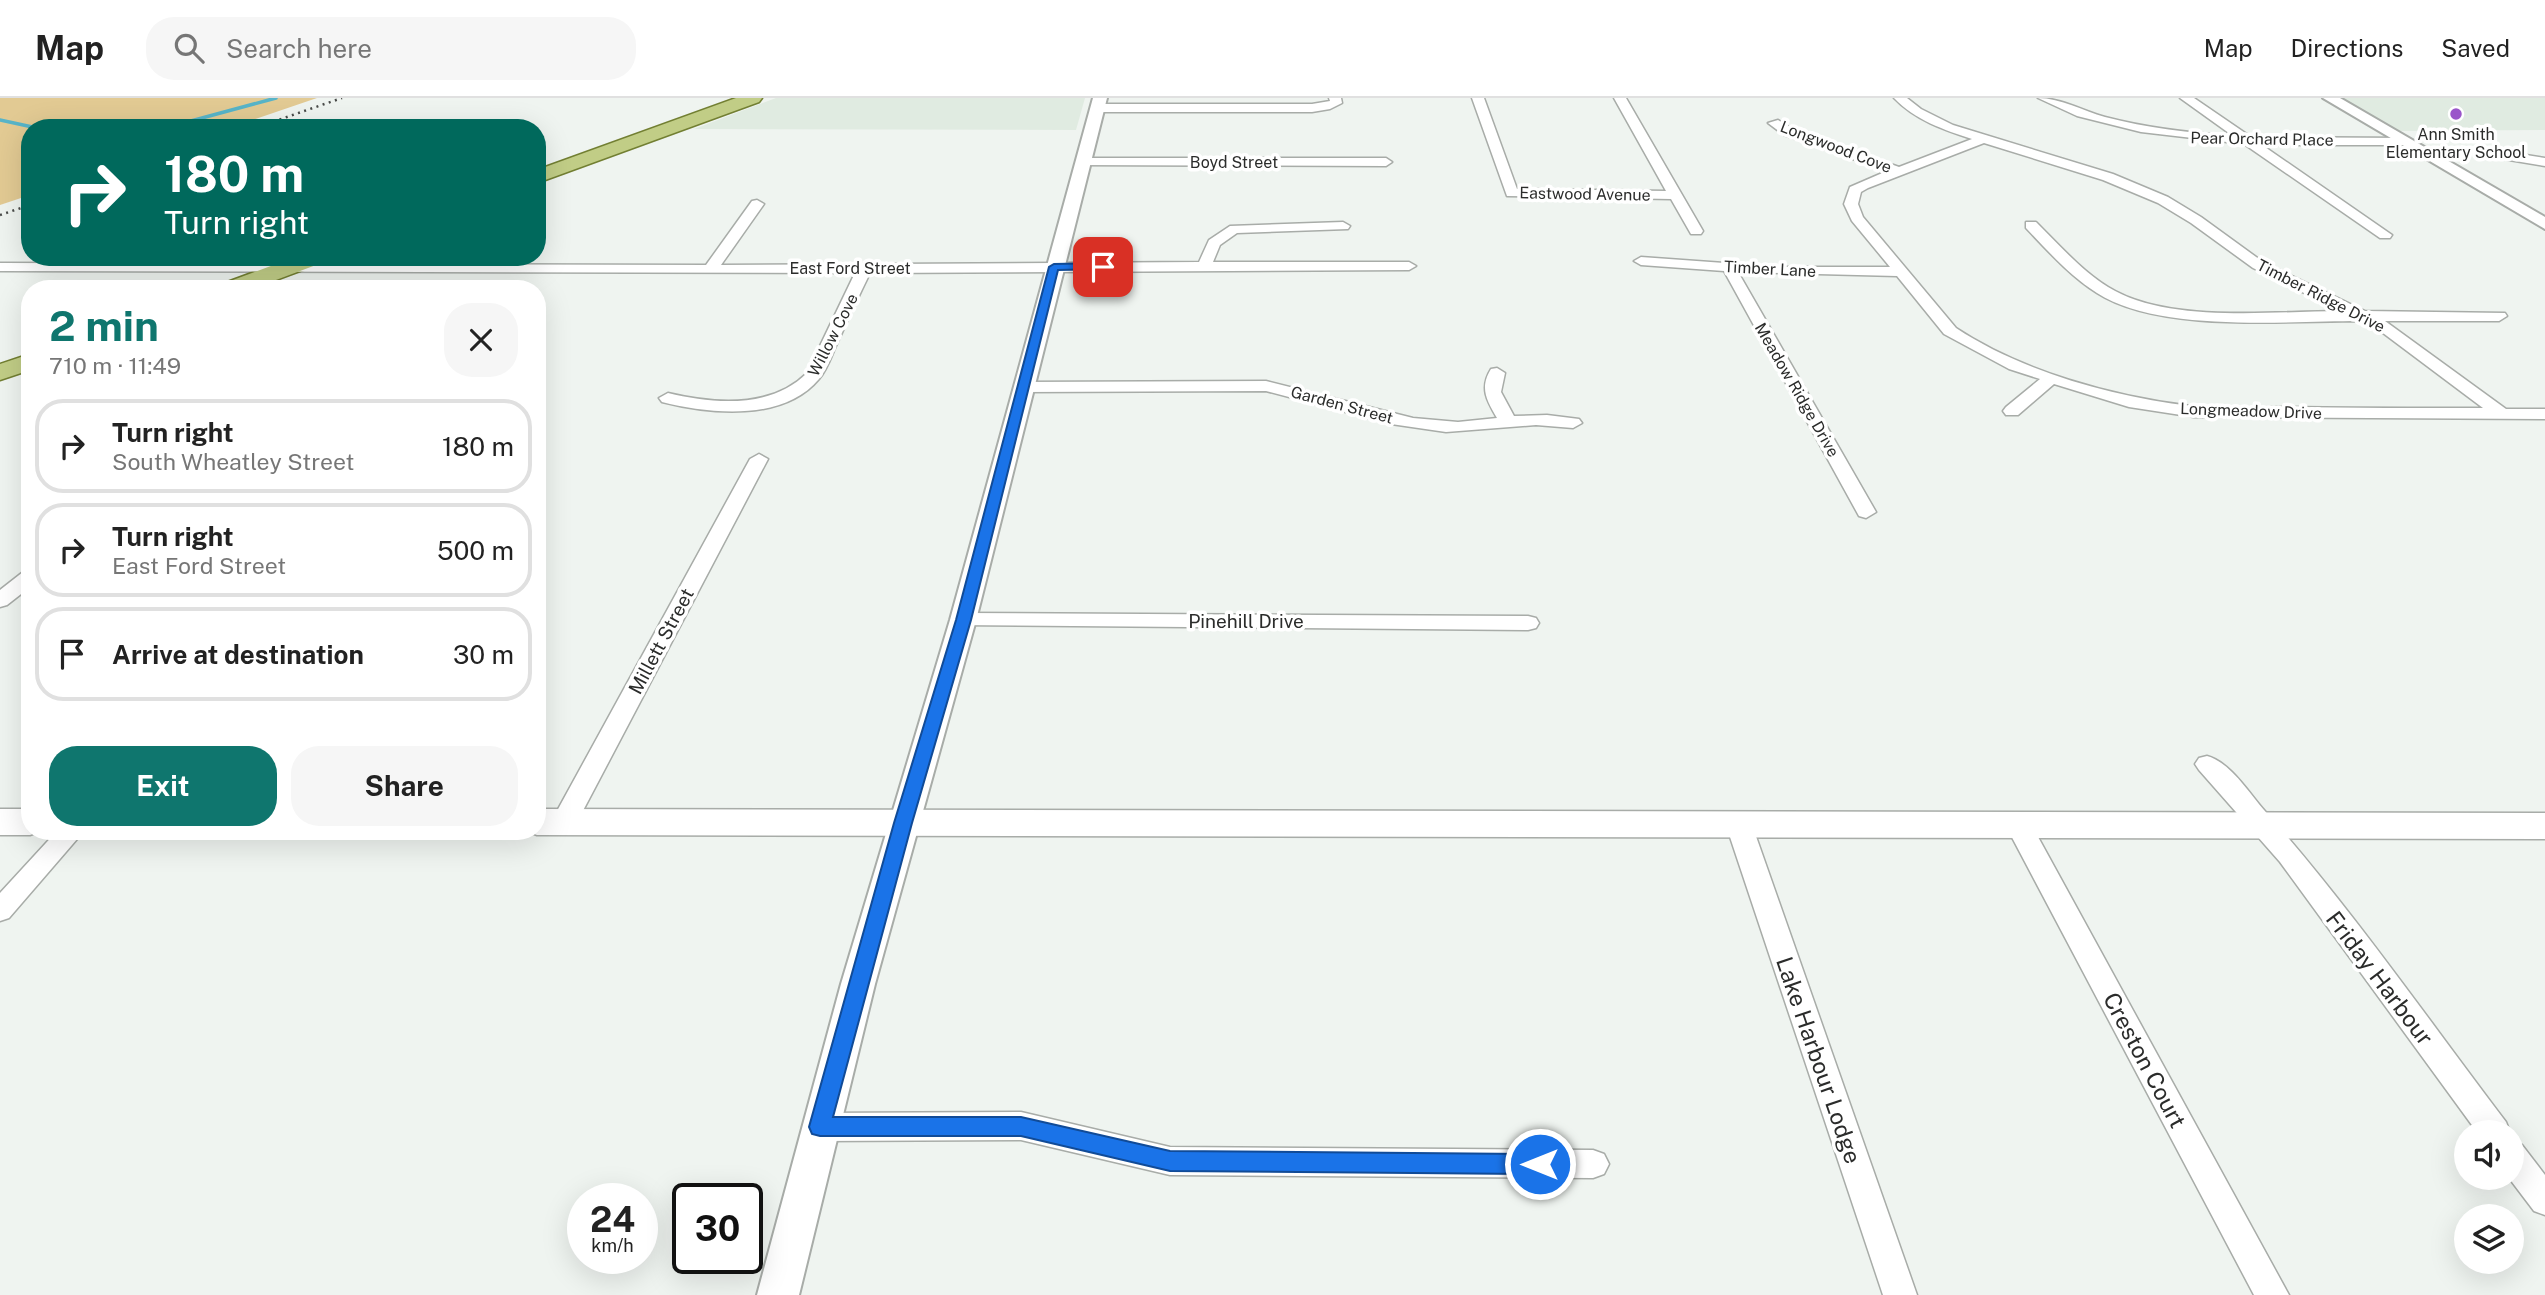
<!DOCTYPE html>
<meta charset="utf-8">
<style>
:root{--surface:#fff;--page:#f6f6f6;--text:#222;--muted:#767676;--line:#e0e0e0;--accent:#0f766e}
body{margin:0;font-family:"Public Sans",sans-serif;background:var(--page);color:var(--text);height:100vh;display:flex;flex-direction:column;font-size:26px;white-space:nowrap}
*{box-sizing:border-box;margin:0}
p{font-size:23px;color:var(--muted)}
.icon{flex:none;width:38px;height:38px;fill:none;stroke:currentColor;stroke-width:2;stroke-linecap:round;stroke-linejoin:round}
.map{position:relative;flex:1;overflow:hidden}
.drawer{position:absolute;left:21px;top:182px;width:525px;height:560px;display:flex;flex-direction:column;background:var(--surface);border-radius:28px;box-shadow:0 7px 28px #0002}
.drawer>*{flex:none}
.hud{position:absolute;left:21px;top:21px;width:525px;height:147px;border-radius:28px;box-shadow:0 7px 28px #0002;background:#00695c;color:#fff;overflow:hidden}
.controls{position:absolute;left:2454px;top:1022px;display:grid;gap:14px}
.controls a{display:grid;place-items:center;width:70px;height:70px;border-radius:50%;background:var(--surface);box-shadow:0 7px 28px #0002;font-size:35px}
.speed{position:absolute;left:567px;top:1085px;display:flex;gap:14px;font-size:35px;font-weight:700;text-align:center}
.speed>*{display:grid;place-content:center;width:91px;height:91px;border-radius:50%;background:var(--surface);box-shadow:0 7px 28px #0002;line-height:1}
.speed small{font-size:18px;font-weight:400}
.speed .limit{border:4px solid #111;border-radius:10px;background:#fff;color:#111}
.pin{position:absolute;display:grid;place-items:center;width:60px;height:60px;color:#fff;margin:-30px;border-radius:14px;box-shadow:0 4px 10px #0006}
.me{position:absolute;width:77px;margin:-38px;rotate:270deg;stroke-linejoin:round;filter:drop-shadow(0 0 5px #0008)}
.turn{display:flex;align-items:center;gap:24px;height:147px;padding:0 28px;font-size:32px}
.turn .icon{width:91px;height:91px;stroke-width:2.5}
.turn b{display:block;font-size:49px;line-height:60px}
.round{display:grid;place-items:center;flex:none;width:74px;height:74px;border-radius:28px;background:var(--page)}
.overview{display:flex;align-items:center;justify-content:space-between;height:119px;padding:0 28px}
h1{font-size:42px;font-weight:700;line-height:52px;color:var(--accent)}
.action{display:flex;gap:14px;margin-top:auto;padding:14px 28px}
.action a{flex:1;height:80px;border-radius:28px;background:var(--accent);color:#fff;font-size:28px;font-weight:700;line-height:80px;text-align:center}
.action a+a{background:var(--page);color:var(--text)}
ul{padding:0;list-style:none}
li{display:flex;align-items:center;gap:21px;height:94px;margin:0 14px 10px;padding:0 14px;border:4px solid var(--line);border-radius:28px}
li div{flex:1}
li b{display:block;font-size:26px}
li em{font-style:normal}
header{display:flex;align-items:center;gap:42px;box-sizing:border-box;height:98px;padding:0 35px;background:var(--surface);border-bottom:2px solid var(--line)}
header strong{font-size:33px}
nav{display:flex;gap:38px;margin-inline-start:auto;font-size:24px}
.search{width:490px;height:63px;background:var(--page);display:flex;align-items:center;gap:18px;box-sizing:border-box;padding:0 24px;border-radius:28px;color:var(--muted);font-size:26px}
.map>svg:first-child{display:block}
.built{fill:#e0ebe1}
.green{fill:#e2ca93}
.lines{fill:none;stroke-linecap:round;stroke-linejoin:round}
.stream{stroke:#57b4c8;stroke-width:3.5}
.minor-casing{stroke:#a8aca8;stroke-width:3}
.tertiary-casing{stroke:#a8aca8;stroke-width:4}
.secondary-casing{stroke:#a8aca8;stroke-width:3}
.primary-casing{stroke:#727f32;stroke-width:3}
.minor{fill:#fff;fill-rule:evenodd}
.tertiary{fill:#fff;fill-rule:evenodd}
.secondary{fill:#fff;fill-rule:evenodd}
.primary{fill:#c1cd86;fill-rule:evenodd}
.rail{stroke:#494b49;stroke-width:2.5;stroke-dasharray:2 4.5;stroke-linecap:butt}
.route{fill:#1a73e8;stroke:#114b97;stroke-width:2}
.poi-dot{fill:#9a55ca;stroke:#fff;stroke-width:2.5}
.labels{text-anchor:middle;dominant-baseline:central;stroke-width:7;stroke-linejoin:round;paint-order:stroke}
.far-poi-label{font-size:16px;fill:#2b2c2b;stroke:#fff}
.far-street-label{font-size:16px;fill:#2b2c2b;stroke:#fff}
.street-label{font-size:19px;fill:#2b2c2b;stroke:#fff}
.near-street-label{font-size:23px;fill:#2b2c2b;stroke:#fff}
</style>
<header>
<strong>Map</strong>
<div class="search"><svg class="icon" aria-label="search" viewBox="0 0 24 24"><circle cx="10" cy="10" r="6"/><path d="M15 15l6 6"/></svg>Search here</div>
<nav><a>Map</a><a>Directions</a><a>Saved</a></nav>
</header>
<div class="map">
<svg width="2545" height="1197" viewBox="0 0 2545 1197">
<rect width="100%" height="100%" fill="#eff4f0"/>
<path class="built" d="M 776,0 L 1085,0 L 1076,32 L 694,31 Z
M 2339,0 L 2545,0 L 2545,32 L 2396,33 Z"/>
<path class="green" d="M 0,0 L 317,0 L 229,30 L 30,30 L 30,97 L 0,107 Z"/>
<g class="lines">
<path class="stream" d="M 0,22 L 37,30
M 165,30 L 276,0"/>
<defs>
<path id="minor" d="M 1329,0 L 1341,0 L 1342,5 L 1330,11 L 1312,14 L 1097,14 L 1091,10 L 1097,6 L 1312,6 L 1330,3 Z
M 1472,0 L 1484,0 L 1517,91 L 1666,93 L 1614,0 L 1626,0 L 1703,133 L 1701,136 L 1691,136 L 1671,101 L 1507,98 Z
M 1894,0 L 1907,0 L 1921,11 L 1953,27 L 2113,76 L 2168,99 L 2201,119 L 2263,164 L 2365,213 L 2505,215 L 2507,218 L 2499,223 L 2385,223 L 2506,311 L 2545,311 L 2545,321 L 2194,319 L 2129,309 L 2054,286 L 2018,317 L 2006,317 L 2003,313 L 2006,309 L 2040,281 L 2009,271 L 1944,236 L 1897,178 L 1738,174 L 1876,414 L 1866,420 L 1859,418 L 1724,173 L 1641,167 L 1634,163 L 1641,159 L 1781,169 L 1890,169 L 1852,123 L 1844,106 L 1850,89 L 1887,73 L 1784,37 L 1768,25 L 1778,22 L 1792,31 L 1899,69 L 1972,41 C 1944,32 1915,22 1894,0 ZM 1984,45 L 2103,82 L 2158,105 L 2191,125 L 2253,170 L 2341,213 C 2273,213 2167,226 2108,189 C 2081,172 2059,147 2036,124 L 2026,124 L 2026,130 C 2048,153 2070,178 2097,195 C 2159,235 2286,223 2360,223 L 2379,232 L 2483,310 C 2418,310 2352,310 2287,309 C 2255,309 2222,312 2191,308 C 2113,299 2021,273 1956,230 L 1863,119 L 1858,106 L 1861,94 L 1868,90 Z
M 2038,0 C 2061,0 2083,13 2105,19 C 2147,30 2190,35 2233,38 L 2180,0 L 2194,0 L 2251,39 L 2407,40 L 2409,43 L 2403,47 L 2262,47 L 2392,137 L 2390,140 L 2380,140 L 2244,46 L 2141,34 L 2077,18 Z
M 2501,53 L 2545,60 L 2545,68 L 2497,60 L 2495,57 Z
M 1082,60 L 1386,60 L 1392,64 L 1386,68 L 1077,67 L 1077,61 Z
M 757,102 L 764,106 L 721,167 L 1199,164 L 1209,142 L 1230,128 L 1343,124 L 1350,128 L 1348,131 L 1237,135 L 1220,147 L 1213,164 L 1409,164 L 1416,168 L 1409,172 L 870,175 C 858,199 847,224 836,248 C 831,259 827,272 819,281 C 783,324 710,316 662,304 L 659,300 L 668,295 C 714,306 771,311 807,275 L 855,175 L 0,173 L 0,165 L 706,167 L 752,103 Z
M 1497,270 L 1505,275 L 1501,294 L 1514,318 L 1547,317 L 1579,321 L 1582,325 L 1573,330 L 1536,327 L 1446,334 L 1391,326 L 1266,293 L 1025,294 L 1017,289 L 1025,284 L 1266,283 L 1413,320 L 1458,324 L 1497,320 C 1487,303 1479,290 1491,271 Z
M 759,356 L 768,361 L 577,724 L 573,730 L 564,733 L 555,730 L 551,724 L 750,361 Z
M 30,472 L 30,489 L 7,507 L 0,509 L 0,492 L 23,474 Z
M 963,515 L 1528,518 L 1536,520 L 1539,525 L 1536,530 L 1528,532 L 955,527 L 952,522 L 955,517 Z
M 2207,658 C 2230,664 2249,695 2264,712 C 2351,810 2427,920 2506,1024 L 2510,1034 L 2477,1034 L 2280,764 L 2199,672 L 2195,666 L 2199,660 Z
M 1739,718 L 1748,721 L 1752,727 L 1917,1197 L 1883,1197 L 1726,727 L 1730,721 Z
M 2019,719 L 2028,722 L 2032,728 L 2289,1197 L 2254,1197 L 2006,728 L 2010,722 Z
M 57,733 L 84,733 L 9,820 L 0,823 L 0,795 Z
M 1021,1014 L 1170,1049 L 1593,1052 L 1604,1056 L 1609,1066 L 1604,1076 L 1593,1080 L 1170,1077 L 1021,1042 L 820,1043 L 809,1039 L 805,1029 L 809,1019 L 820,1015 Z
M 2511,1043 L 2522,1047 L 2545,1077 L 2545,1117 L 2534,1113 L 2509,1080 Z"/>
<path id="tertiary" d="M 1093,0 L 1107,0 L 976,522 L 875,886 L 799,1197 L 757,1197 L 841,886 L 950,522 Z
M 2323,0 L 2340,0 L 2545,119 L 2545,131 Z"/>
<path id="secondary" d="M 0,711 L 30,711 L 30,733 L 41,733 L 30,737 L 0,737 Z
M 537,711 L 2545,715 L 2545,741 L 537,737 L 526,733 L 537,733 Z"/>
<path id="primary" d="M 736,0 L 762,0 L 759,4 L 537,85 L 537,72 Z
M 295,159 L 327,159 L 324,164 L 252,191 L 219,191 L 222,186 Z
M 30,256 L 30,272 L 0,282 L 0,266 Z"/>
</defs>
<use href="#minor" class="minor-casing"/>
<use href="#tertiary" class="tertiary-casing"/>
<use href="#secondary" class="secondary-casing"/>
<use href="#primary" class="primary-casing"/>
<use href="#minor" class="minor"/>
<use href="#tertiary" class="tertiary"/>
<use href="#secondary" class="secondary"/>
<use href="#primary" class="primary"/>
<path class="rail" d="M 255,30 L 342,0
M 0,117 L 30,107"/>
</g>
<path class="route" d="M 1103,165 L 1107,166 L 1107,171 L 1058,172 L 971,522 L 912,725 L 833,1019 L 1021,1019 L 1170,1053 L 1540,1056 L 1548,1059 L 1551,1066 L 1548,1073 L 1540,1076 L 1170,1073 L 1021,1038 L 820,1038 L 812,1036 L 809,1029 L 894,725 L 956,522 L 1049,169 L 1054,166 Z"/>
<circle class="poi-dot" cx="2456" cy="16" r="7"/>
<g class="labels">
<g class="far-poi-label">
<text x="2456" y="36">Ann Smith<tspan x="2456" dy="18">Elementary School</tspan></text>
</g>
<g class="far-street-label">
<text transform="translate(2262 41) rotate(1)">Pear Orchard Place</text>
<text transform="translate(1836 49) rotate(21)">Longwood Cove</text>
<text x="1234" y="64">Boyd Street</text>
<text transform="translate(1585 96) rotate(1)">Eastwood Avenue</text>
<text x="850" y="170">East Ford Street</text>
<text transform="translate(1770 171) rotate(3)">Timber Lane</text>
<text transform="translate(2321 198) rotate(27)">Timber Ridge Drive</text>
<text transform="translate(833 237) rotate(-63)">Willow Cove</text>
<text transform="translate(1797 292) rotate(60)">Meadow Ridge Drive</text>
<text transform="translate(1342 307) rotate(15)">Garden Street</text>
<text transform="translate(2251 313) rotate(2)">Longmeadow Drive</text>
</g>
<g class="street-label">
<text x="1246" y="523">Pinehill Drive</text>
<text transform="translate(661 543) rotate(-62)">Millett Street</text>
</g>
<g class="near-street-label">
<text transform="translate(2380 880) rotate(53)">Friday Harbour</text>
<text transform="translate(1819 962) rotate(71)">Lake Harbour Lodge</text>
<text transform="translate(2145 962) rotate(62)">Creston Court</text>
</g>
</g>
</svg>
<div class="controls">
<a><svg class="icon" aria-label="sound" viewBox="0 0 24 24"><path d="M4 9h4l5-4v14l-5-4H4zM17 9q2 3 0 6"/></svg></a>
<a><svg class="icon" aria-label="layers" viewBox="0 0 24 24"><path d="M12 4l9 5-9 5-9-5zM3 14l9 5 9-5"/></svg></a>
</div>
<div class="speed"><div>24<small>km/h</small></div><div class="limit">30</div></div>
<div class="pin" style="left:1103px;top:169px;background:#d93025"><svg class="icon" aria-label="arrive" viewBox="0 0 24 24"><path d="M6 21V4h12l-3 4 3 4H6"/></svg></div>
<svg class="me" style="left:1540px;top:1066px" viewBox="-20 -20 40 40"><circle r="17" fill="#1a73e8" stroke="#fff" stroke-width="3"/><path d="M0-11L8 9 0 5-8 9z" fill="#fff"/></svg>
<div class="hud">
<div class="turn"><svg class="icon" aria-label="right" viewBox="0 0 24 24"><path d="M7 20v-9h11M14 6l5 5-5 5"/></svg><div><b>180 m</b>Turn right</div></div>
</div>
<section class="drawer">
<div class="overview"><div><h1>2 min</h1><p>710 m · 11:49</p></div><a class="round"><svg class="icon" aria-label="close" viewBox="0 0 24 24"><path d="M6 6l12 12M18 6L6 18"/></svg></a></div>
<ul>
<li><svg class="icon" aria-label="right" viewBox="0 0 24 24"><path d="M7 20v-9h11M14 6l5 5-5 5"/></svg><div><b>Turn right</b><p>South Wheatley Street</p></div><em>180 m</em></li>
<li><svg class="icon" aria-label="right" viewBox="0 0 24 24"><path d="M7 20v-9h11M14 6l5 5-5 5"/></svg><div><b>Turn right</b><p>East Ford Street</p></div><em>500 m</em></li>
<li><svg class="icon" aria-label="arrive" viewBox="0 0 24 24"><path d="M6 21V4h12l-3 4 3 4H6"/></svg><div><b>Arrive at destination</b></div><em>30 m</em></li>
</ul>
<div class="action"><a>Exit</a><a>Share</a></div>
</section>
</div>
